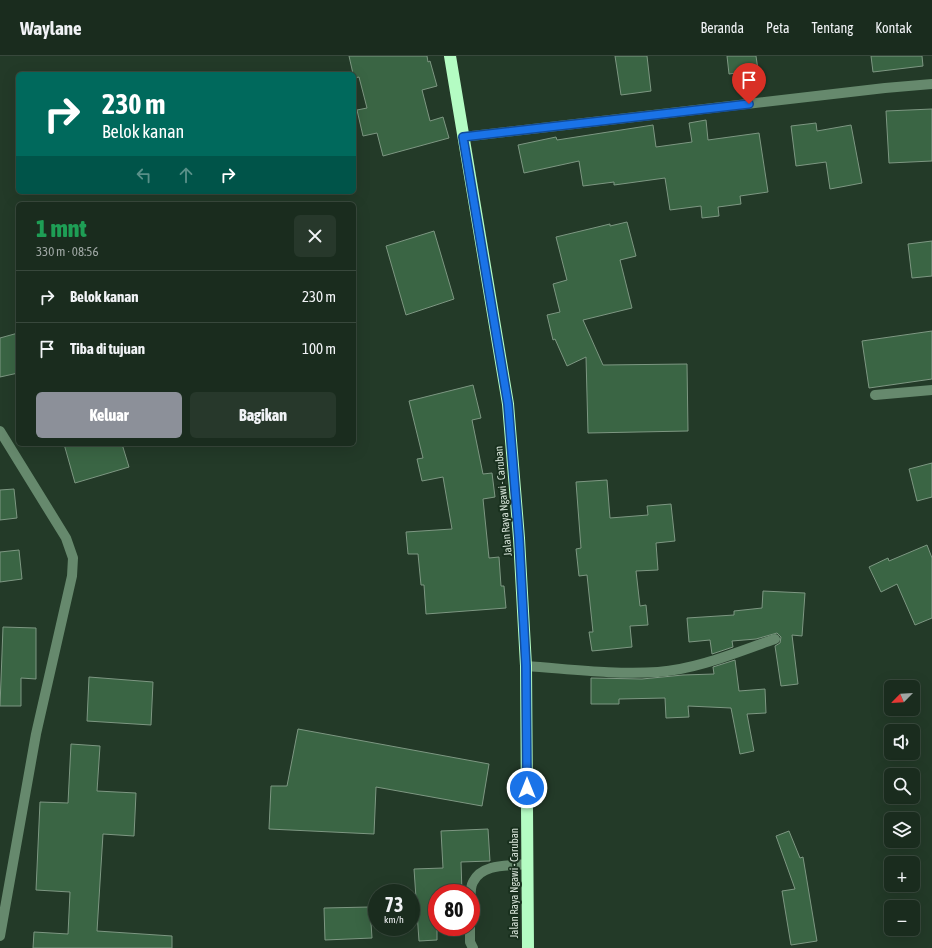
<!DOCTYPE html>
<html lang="id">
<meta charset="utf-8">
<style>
:root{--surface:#1a2c1e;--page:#27382b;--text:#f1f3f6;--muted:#9fa7a4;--line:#38483c;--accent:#8c9099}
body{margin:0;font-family:"Asap Condensed",sans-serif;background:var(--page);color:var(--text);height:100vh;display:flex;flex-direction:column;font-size:15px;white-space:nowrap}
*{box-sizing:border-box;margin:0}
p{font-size:13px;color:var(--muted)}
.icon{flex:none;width:22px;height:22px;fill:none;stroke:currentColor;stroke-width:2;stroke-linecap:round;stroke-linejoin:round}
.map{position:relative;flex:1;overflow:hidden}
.drawer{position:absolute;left:16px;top:146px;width:340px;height:244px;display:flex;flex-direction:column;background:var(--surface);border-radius:6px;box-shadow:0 4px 16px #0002,0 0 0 1px var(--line)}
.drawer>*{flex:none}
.banner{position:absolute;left:16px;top:16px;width:340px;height:122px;border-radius:6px;box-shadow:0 4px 16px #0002,0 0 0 1px var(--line);background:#00695c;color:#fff;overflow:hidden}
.needle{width:26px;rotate:246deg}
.fabs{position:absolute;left:884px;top:624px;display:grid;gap:8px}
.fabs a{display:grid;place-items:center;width:36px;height:36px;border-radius:6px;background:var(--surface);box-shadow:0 4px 16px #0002,0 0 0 1px var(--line);font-size:20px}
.speed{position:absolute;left:368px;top:828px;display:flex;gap:8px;font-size:20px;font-weight:700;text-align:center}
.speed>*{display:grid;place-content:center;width:52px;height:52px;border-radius:50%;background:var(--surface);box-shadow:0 4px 16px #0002,0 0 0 1px var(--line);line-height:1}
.speed small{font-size:10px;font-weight:400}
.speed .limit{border:6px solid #d22;background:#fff;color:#111}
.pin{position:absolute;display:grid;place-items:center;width:34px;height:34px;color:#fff;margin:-41px -17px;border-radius:50% 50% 50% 0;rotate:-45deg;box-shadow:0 0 4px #0007}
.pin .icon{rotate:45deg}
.me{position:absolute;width:44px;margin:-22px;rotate:0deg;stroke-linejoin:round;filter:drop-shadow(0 0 3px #0008)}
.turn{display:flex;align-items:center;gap:14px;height:84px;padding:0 20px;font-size:18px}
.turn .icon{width:52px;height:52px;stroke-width:2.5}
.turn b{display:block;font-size:28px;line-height:34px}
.lanes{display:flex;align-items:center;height:38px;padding:0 20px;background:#0003;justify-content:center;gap:20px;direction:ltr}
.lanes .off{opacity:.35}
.round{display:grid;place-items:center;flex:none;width:42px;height:42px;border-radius:6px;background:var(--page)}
.head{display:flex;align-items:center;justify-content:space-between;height:68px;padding:0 20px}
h1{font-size:24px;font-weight:800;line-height:30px;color:#1e9e55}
.button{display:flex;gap:8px;margin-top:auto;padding:8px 20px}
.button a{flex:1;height:46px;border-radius:6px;background:var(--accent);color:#fff;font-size:16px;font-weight:800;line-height:46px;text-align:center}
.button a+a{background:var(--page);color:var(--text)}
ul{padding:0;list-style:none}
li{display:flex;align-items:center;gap:12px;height:52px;padding:0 20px;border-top:1px solid var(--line)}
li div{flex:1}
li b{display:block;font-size:15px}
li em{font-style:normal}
header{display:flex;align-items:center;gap:24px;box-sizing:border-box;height:56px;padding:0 20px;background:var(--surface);border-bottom:1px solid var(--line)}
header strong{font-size:19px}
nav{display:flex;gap:22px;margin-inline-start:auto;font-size:14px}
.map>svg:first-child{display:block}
.building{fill:#3a6544;stroke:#7d9782}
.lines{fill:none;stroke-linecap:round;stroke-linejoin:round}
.minor{stroke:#66896d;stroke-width:10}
.highway{stroke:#b4fcc3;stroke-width:12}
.route-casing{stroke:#114b97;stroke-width:10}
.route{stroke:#1a73e8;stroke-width:7}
.labels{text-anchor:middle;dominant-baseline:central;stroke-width:4;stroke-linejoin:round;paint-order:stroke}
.street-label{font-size:11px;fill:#d4e1d6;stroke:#19301e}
</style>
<header>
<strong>Waylane</strong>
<nav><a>Beranda</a><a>Peta</a><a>Tentang</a><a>Kontak</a></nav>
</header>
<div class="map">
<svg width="932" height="892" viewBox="0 0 932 892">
<rect width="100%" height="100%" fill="#233a28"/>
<path class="building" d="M 349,0 L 427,0 L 428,6 L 430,5 L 437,30 L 422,34 L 430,65 L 443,61 L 449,82 L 383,100 L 377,77 L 363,80 L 357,54 L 367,52 L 359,21 L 354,22 Z
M 615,0 L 647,0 L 651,35 L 621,39 Z
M 727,0 L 756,0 L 758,14 L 729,18 Z
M 871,0 L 922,0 L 923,10 L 873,16 Z
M 932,53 L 932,105 L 889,107 L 886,55 Z
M 706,64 L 708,84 L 759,77 L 768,136 L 740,140 L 741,148 L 718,151 L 719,160 L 702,162 L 701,150 L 670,154 L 665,122 L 614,129 L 614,126 L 583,130 L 579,105 L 524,117 L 518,89 L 556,81 L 557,84 L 653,69 L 656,91 L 692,86 L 689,67 Z
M 816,67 L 817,75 L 851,69 L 862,127 L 830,133 L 826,106 L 796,110 L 791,70 Z
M 627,166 L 636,200 L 620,204 L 632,252 L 583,264 L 603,309 L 687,308 L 688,375 L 588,377 L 586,301 L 567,310 L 555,283 L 553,284 L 547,259 L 560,256 L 553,228 L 567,224 L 556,181 L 610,168 L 610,170 Z
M 434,175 L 454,243 L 406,259 L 386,190 Z
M 932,185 L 932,220 L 912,222 L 908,188 Z
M 932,275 L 932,323 L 869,332 L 862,285 Z
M 18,277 L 18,317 L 0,321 L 0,282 Z
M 473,329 L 481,362 L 472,364 L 483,418 L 492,417 L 495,441 L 483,443 L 489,502 L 499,501 L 501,530 L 504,530 L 506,552 L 426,558 L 424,529 L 421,529 L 418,498 L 408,498 L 406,476 L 452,473 L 443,421 L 422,425 L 417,403 L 423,402 L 409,345 Z
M 64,388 L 122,388 L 129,411 L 75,427 Z
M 932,407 L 932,441 L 917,445 L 909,413 Z
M 607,424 L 610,462 L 648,459 L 647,450 L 671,448 L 675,485 L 656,487 L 658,514 L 636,515 L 640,550 L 646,549 L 648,569 L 630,570 L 632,591 L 592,595 L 589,576 L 593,576 L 587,519 L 579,520 L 576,493 L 581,492 L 576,426 Z
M 14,433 L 17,462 L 0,464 L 0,434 Z
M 927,489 L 932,502 L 932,562 L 915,569 L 897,528 L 881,536 L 869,511 L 888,502 L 889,505 Z
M 19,494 L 22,523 L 0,526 L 0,496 Z
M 763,535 L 805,537 L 802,580 L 792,579 L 798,628 L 781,630 L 775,590 L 780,587 L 781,581 L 777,577 L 756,583 L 732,585 L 733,591 L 712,598 L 710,584 L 689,586 L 687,562 L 734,559 L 734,555 L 762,552 Z
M 3,571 L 36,572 L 36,623 L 21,622 L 21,650 L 0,650 Z
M 735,604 L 739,635 L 765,633 L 766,657 L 747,658 L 754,695 L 740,698 L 731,652 L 688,650 L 689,661 L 666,662 L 665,642 L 619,643 L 619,648 L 591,648 L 591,622 L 642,623 L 683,619 L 714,618 L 713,611 Z
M 89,621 L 153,626 L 151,669 L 87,665 Z
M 298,673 L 489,708 L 482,750 L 376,731 L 374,778 L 269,773 L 271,730 L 287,730 Z
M 71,688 L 100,690 L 97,735 L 136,737 L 134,780 L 103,778 L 97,875 L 172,880 L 172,892 L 33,892 L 34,876 L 68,878 L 70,836 L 36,834 L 40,746 L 68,747 Z
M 488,773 L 490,805 L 461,806 L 462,837 L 437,837 L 437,884 L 419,885 L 414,813 L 443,812 L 441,775 Z
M 789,775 L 800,802 L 803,801 L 817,885 L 791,889 L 782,835 L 795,833 L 776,780 Z
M 370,851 L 372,882 L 325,884 L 324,852 Z"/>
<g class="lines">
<path class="minor" d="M 463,81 L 885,32 L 932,28
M 875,339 L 932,334
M 0,375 L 66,482 L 73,502 L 72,520 L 36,678 L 0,880
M 526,610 C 570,613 614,619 658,616 C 698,613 737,596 775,583
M 471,854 C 471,846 469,833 473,826 C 482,807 509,810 527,808
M 470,871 L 470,886 L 473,892"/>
<path class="highway" d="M 450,0 L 508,348 L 519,482 L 526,610 L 528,892"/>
</g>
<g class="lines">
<defs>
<path id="route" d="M 527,732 L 526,610 L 519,482 L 508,348 L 463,81 L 749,48"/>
</defs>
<use href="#route" class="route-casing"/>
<use href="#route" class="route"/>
</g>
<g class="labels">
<g class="street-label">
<text transform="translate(503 445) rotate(-95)">Jalan Raya Ngawi - Caruban</text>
<text transform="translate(514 827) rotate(-90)">Jalan Raya Ngawi - Caruban</text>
</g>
</g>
</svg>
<div class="fabs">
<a><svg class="needle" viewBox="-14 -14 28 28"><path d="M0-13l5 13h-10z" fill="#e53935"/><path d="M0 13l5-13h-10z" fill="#9fa7a4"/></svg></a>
<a><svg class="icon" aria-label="sound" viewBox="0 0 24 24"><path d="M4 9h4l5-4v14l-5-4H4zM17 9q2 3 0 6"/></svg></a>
<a><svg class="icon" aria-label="search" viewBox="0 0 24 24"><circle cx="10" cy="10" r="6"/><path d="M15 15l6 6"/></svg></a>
<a><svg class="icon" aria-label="layers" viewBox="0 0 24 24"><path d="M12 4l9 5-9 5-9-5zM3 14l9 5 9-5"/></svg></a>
<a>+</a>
<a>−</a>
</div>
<div class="speed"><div>73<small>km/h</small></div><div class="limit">80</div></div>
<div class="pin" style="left:749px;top:48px;background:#d93025"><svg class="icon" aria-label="arrive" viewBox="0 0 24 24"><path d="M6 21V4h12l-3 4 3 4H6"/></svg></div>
<svg class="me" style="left:527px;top:732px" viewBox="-20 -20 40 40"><circle r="17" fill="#1a73e8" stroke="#fff" stroke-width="3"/><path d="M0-11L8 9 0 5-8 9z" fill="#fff"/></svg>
<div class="banner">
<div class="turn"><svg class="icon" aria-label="right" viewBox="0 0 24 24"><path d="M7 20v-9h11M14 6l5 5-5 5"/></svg><div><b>230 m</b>Belok kanan</div></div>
<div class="lanes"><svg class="icon off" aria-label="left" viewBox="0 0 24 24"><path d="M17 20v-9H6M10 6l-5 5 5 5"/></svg><svg class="icon off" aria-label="ahead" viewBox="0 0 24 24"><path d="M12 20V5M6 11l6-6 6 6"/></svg><svg class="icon" aria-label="right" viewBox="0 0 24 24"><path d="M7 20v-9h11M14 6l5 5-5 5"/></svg></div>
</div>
<section class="drawer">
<div class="head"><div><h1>1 mnt</h1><p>330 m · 08:56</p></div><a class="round"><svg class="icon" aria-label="close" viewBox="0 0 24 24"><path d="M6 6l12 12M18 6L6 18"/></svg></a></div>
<ul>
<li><svg class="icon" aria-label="right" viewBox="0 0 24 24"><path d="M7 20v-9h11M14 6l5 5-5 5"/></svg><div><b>Belok kanan</b></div><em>230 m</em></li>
<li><svg class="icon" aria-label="arrive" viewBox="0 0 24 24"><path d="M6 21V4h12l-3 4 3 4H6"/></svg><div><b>Tiba di tujuan</b></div><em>100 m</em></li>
</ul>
<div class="button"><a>Keluar</a><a>Bagikan</a></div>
</section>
</div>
